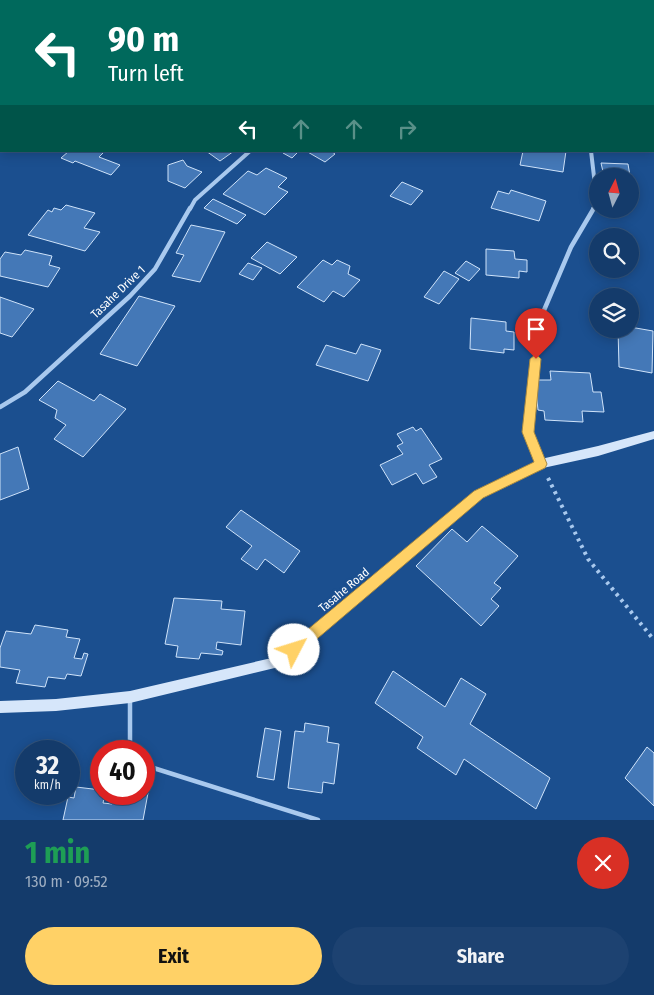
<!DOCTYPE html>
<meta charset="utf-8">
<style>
:root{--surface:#143b6b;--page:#1d4271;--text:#f1f3f6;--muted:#9dadc1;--line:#33557e;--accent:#ffd166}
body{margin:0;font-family:"Fira Sans Condensed",sans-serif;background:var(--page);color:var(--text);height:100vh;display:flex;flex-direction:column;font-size:19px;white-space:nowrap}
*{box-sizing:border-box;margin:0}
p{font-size:16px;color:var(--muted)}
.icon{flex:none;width:28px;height:28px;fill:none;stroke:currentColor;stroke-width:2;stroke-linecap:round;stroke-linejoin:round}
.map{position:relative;height:820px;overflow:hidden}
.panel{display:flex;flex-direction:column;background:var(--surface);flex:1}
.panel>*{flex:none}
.banner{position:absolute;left:0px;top:0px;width:655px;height:152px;box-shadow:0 2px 12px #0003,0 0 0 1px var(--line);background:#00695c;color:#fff;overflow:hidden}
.needle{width:32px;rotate:6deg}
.tools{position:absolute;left:589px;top:168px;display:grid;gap:10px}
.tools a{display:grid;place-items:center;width:50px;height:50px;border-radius:50%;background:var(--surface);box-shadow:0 2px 12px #0003,0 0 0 1px var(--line);font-size:25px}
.speed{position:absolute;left:15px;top:740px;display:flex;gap:10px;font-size:25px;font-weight:700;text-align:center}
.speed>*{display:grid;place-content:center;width:65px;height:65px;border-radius:50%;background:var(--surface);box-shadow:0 2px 12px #0003,0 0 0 1px var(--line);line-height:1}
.speed small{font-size:12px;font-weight:400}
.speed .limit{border:8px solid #d22;background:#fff;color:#111}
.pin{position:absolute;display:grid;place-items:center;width:42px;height:42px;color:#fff;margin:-51px -21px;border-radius:50% 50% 50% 0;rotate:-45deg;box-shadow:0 0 5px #0007}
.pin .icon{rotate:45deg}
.me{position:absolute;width:55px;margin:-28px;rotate:50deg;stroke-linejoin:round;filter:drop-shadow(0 0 4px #0008)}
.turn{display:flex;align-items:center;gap:18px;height:105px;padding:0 25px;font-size:22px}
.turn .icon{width:65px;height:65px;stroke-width:2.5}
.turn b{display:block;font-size:35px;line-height:42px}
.lanes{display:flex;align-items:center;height:48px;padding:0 25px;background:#0003;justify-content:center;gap:25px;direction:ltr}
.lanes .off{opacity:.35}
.round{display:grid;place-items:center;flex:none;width:52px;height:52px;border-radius:26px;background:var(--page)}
.summary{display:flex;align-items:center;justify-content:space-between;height:85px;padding:0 25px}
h1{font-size:30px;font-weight:700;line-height:38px;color:#1e9e55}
.primary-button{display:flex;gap:10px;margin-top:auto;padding:10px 25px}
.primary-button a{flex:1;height:58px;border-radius:30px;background:var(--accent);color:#111;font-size:20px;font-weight:700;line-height:58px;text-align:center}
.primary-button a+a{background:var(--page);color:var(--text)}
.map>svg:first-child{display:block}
.building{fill:#4478b7;stroke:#cfe3fa}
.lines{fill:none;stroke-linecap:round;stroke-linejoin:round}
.path{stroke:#a9c9ee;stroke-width:4;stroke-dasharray:3 4.5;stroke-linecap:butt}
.lane{stroke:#a9c9ee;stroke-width:4.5}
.street-far1{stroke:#a9c9ee;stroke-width:4}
.street{stroke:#a9c9ee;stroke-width:4.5}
.secondary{fill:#d6e6fa;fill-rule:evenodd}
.route{fill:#ffd166;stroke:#a68842}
.labels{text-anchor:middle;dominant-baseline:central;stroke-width:5;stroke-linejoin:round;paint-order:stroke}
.street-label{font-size:12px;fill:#fff;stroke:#1b4f8f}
</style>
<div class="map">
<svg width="654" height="820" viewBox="0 0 654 820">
<rect width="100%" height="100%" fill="#1b4f8f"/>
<path class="building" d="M 69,151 L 98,151 L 103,153 L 99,157 L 120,165 L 111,175 L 75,161 L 73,163 L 61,158 Z
M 206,151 L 234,151 L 220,161 Z
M 284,151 L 299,151 L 292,158 L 283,153 Z
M 306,151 L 331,151 L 335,154 L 325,162 Z
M 523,151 L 566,151 L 563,172 L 520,165 Z
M 183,160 L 187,166 L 202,172 L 185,188 L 168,181 L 168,165 Z
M 601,163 L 628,164 L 630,176 L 604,176 Z
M 266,168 L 287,178 L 278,187 L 288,192 L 265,215 L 223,194 L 248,171 L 257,175 Z
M 402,182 L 423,191 L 411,205 L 390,196 Z
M 511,190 L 546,201 L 539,221 L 491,208 L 498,191 L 509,194 Z
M 213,199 L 246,215 L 237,224 L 204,208 Z
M 66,205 L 95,213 L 84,228 L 100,232 L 85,251 L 28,235 L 48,210 L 52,212 L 54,208 L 61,210 Z
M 191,225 L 225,232 L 200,282 L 172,276 L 184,255 L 176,253 Z
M 267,242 L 297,257 L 280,274 L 251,258 Z
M 486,249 L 514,251 L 515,259 L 527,260 L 527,272 L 519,271 L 519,278 L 486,275 Z
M 25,250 L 52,256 L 49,265 L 60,268 L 48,287 L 0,276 L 0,259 L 5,252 L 21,255 Z
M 323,260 L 332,265 L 337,260 L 350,266 L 348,274 L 360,280 L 344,297 L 333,291 L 324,302 L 297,287 Z
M 466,261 L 480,269 L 469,281 L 455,273 Z
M 248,263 L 262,268 L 253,280 L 239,274 Z
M 444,271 L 459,279 L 439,304 L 424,297 Z
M 139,296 L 175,306 L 137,366 L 100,354 Z
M 0,297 L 34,309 L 12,337 L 0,333 Z
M 471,318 L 506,322 L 506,331 L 514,332 L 514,350 L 504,349 L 504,353 L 470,349 Z
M 630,327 L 653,331 L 652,373 L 619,367 L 618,329 L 630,329 Z
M 361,344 L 381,350 L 368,381 L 316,365 L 326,345 L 356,354 Z
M 550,371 L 590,373 L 593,392 L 601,392 L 604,412 L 582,411 L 583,422 L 545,420 L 544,411 L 538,410 L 535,380 L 551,380 Z
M 58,381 L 94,401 L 100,394 L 126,409 L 83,457 L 54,439 L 66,425 L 55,418 L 57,410 L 39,400 Z
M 413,427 L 416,431 L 421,428 L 442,459 L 429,465 L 437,477 L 423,484 L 416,473 L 392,485 L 380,465 L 403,454 L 397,446 L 403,443 L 397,434 Z
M 18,447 L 29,489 L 0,500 L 0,454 Z
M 241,510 L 300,551 L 284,573 L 265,559 L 257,570 L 241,559 L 252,546 L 226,527 Z
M 482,526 L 518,556 L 494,583 L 501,588 L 491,599 L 499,606 L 481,626 L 416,566 L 452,529 L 467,542 Z
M 174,598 L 222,601 L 221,609 L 245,611 L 241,645 L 217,642 L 216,649 L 223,651 L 222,655 L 201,653 L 199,659 L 176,657 L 178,646 L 165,644 Z
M 35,625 L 68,630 L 66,637 L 80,639 L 74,658 L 82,659 L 84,653 L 88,654 L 81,676 L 67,674 L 65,679 L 48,677 L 45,687 L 16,683 L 20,670 L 0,667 L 0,648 L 6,631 L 31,634 Z
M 393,671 L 445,707 L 461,678 L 486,694 L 470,724 L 550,778 L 536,809 L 464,759 L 456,775 L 417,748 L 423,737 L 375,703 Z
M 305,723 L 329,727 L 327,742 L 339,744 L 334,784 L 323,782 L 322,793 L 288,788 L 295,731 L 304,732 Z
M 265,728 L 281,731 L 274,780 L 257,777 Z
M 647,747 L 654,753 L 654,806 L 625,778 Z
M 76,787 L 101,790 L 101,794 L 105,794 L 103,803 L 112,804 L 113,794 L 148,793 L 143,820 L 63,820 L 68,797 L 74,798 Z"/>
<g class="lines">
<path class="path" d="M 548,478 L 588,559 L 654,640"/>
<path class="lane" d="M 130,700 L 130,751
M 144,765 L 318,820"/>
<path class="street-far1" d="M 622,0 L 624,1
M 591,151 L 597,202 L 593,209
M 190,209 L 195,200 L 250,151"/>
<path class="street" d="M 0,407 L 25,392 L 130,296 L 155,269 L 190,208
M 541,464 L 528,432 L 539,322 L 571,247 L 594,208"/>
<path class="secondary" d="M 654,431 L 654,439 L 598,456 L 543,468 L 483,497 L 283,666 L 130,703 L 56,711 L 0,713 L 0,701 L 56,699 L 130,691 L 276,657 L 475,491 L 541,459 L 598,446 Z"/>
</g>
<path class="route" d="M 536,354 L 541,359 L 534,432 L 547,464 L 545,468 L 483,498 L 298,655 L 294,657 L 289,655 L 287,650 L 289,645 L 474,491 L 534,462 L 522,432 L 530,359 Z"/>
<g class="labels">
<g class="street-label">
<text transform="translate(118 292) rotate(-44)">Tasahe Drive 1</text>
<text transform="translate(344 590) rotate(-40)">Tasahe Road</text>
</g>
</g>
</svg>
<div class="tools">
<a><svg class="needle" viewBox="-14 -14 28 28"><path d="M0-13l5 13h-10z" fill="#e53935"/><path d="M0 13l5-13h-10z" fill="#9dadc1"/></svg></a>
<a><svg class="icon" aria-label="search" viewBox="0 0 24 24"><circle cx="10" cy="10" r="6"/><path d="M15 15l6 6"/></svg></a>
<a><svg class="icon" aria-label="layers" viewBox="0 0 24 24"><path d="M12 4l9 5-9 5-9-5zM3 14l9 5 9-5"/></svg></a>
</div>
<div class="speed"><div>32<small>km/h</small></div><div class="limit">40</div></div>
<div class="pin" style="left:536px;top:359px;background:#d93025"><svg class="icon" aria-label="arrive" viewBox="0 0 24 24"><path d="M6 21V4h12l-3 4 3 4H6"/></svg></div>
<svg class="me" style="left:294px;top:650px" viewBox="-20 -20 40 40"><circle r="19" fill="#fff"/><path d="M0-13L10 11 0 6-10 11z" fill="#ffd166"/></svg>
<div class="banner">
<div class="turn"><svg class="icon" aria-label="left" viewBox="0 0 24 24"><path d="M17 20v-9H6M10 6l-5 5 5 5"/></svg><div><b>90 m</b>Turn left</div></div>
<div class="lanes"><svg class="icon" aria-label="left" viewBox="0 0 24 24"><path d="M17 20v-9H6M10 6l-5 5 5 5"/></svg><svg class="icon off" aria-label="ahead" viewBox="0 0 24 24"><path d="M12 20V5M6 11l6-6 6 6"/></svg><svg class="icon off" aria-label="ahead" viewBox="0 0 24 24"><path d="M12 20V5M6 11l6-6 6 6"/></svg><svg class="icon off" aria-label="right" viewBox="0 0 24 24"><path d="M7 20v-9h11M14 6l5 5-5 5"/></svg></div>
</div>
</div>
<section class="panel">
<div class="summary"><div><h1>1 min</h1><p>130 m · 09:52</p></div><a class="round" style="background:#d93025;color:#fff"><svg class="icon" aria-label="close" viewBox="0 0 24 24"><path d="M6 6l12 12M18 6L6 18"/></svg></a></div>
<div class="primary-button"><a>Exit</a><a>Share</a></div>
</section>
